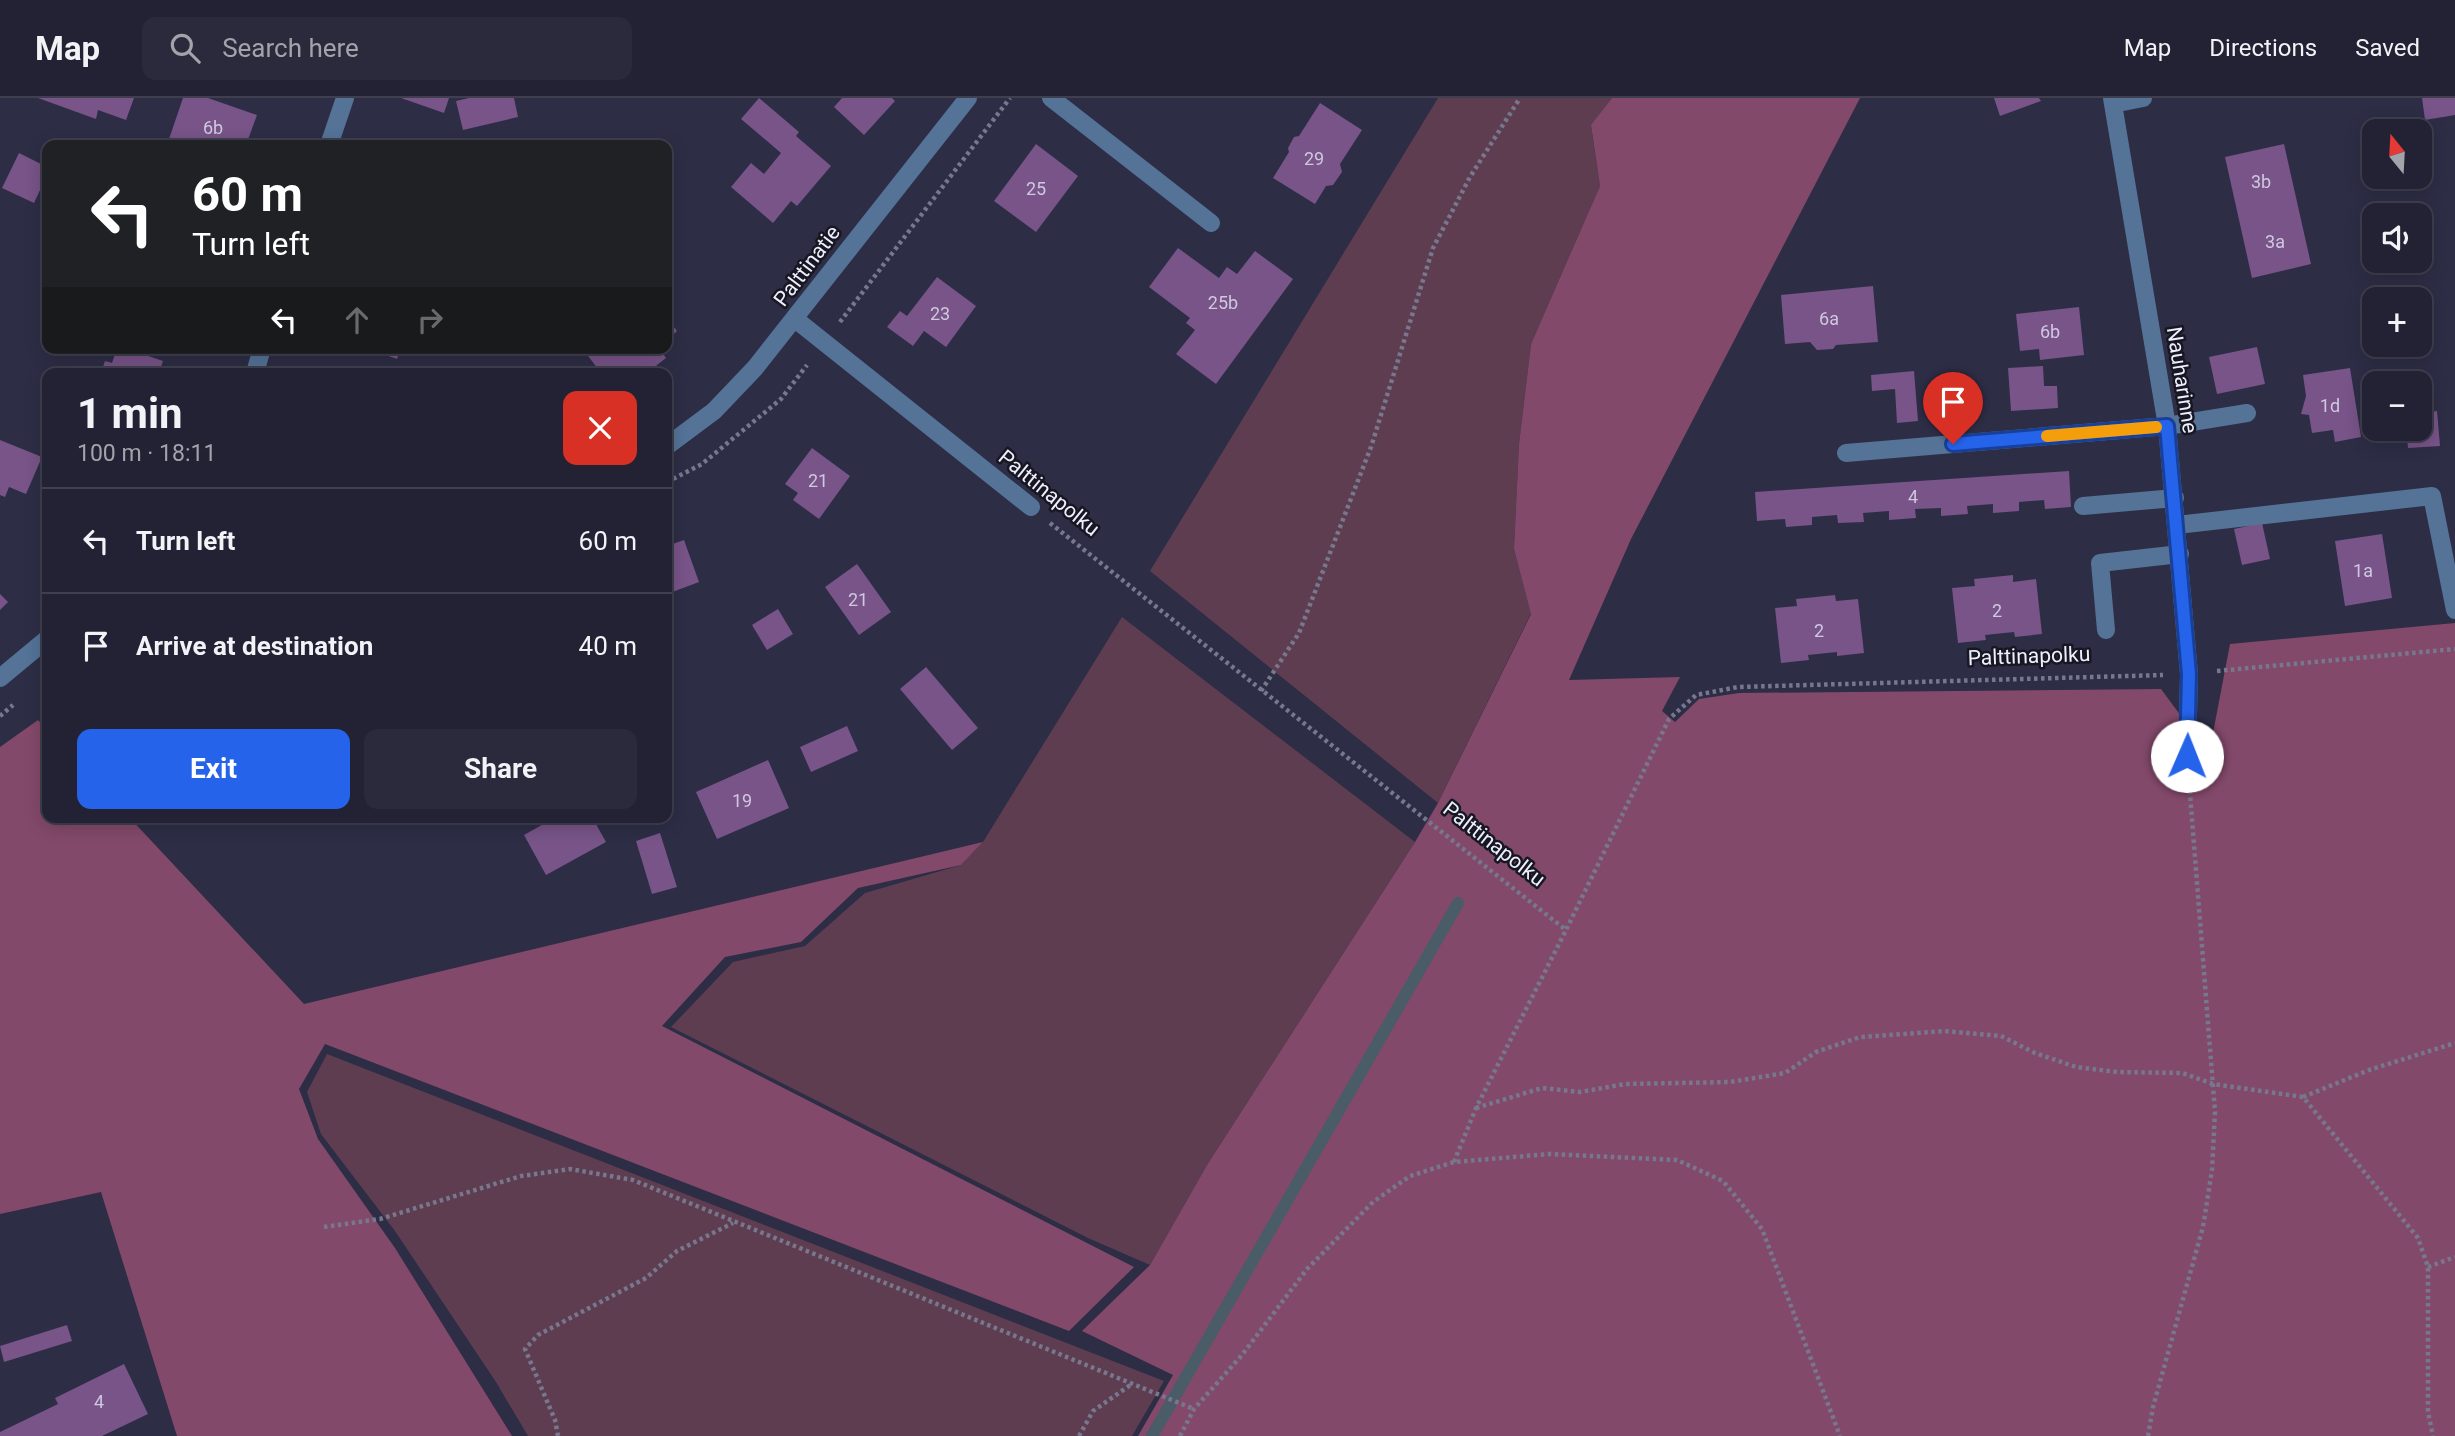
<!DOCTYPE html>
<meta charset="utf-8">
<style>
:root{--surface:#222234;--page:#2a2a3c;--text:#f1f3f6;--muted:#a2a4ac;--line:#3f3f4f;--accent:#2563eb}
body{margin:0;font-family:Roboto,sans-serif;background:var(--page);color:var(--text);height:100vh;display:flex;flex-direction:column;font-size:26px;white-space:nowrap}
*{box-sizing:border-box;margin:0}
p{font-size:23px;color:var(--muted)}
.icon{flex:none;width:38px;height:38px;fill:none;stroke:currentColor;stroke-width:2;stroke-linecap:round;stroke-linejoin:round}
.map{position:relative;flex:1;overflow:hidden}
.details{position:absolute;left:42px;top:270px;width:630px;height:455px;display:flex;flex-direction:column;background:var(--surface);border-radius:14px;box-shadow:0 4px 18px #0003,0 0 0 2px var(--line)}
.details>*{flex:none}
.top-card{position:absolute;left:42px;top:42px;width:630px;height:214px;border-radius:14px;box-shadow:0 4px 18px #0003,0 0 0 2px var(--line);background:#202124;color:#fff;overflow:hidden}
.needle{width:46px;rotate:342deg}
.buttons{position:absolute;left:2362px;top:21px;display:grid;gap:14px}
.buttons a{display:grid;place-items:center;width:70px;height:70px;border-radius:14px;background:var(--surface);box-shadow:0 4px 18px #0003,0 0 0 2px var(--line);font-size:35px}
.pin{position:absolute;display:grid;place-items:center;width:60px;height:60px;color:#fff;margin:-72px -30px;border-radius:50% 50% 50% 0;rotate:-45deg;box-shadow:0 0 7px #0007}
.pin .icon{rotate:45deg}
.me{position:absolute;width:77px;margin:-38px;rotate:1deg;stroke-linejoin:round;filter:drop-shadow(0 0 5px #0008)}
.turn{display:flex;align-items:center;gap:24px;height:147px;padding:0 35px;font-size:32px}
.turn .icon{width:91px;height:91px;stroke-width:2.5}
.turn b{display:block;font-size:49px;line-height:60px}
.lanes{display:flex;align-items:center;height:66px;padding:0 35px;background:#0003;justify-content:center;gap:35px;direction:ltr}
.lanes .off{opacity:.35}
.round{display:grid;place-items:center;flex:none;width:74px;height:74px;border-radius:14px;background:var(--page)}
.headline{display:flex;align-items:center;justify-content:space-between;height:119px;padding:0 35px}
h1{font-size:42px;font-weight:700;line-height:52px}
.action{display:flex;gap:14px;margin-top:auto;padding:14px 35px}
.action a{flex:1;height:80px;border-radius:14px;background:var(--accent);color:#fff;font-size:28px;font-weight:700;line-height:80px;text-align:center}
.action a+a{background:var(--page);color:var(--text)}
ul{padding:0;list-style:none}
li{display:flex;align-items:center;gap:21px;height:105px;padding:0 35px;border-top:2px solid var(--line)}
li div{flex:1}
li b{display:block;font-size:26px}
li em{font-style:normal}
header{display:flex;align-items:center;gap:42px;box-sizing:border-box;height:98px;padding:0 35px;background:var(--surface);border-bottom:2px solid var(--line)}
header strong{font-size:33px}
nav{display:flex;gap:38px;margin-inline-start:auto;font-size:24px}
.search{width:490px;height:63px;background:var(--page);display:flex;align-items:center;gap:18px;box-sizing:border-box;padding:0 24px;border-radius:14px;color:var(--muted);font-size:26px}
.map>svg:first-child{display:block}
.green{fill:#5f3d50}
.forest{fill:#83496a}
.lines{fill:none;stroke-linecap:round;stroke-linejoin:round}
.stream{stroke:#495c67;stroke-width:12}
.building{fill:#785488}
.path{stroke:#77778d;stroke-width:4.5;stroke-dasharray:3.5 3.5;stroke-linecap:butt}
.minor{stroke:#547397;stroke-width:18}
.route-casing{stroke:#184099;stroke-width:18}
.route{stroke:#2563eb;stroke-width:12}
.slow{stroke:#f59e0b;stroke-width:12}
.labels{text-anchor:middle;dominant-baseline:central;stroke-width:5;stroke-linejoin:round;paint-order:stroke}
.number-label{font-size:18px;fill:#d0c8e0}
.street-label{font-size:21px;fill:#edeefe;stroke:#171722}
</style>
<header>
<strong>Map</strong>
<div class="search"><svg class="icon" aria-label="search" viewBox="0 0 24 24"><circle cx="10" cy="10" r="6"/><path d="M15 15l6 6"/></svg>Search here</div>
<nav><a>Map</a><a>Directions</a><a>Saved</a></nav>
</header>
<div class="map">
<svg width="2455" height="1338" viewBox="0 0 2455 1338">
<rect width="100%" height="100%" fill="#2d2d46"/>
<path class="green" d="M 1438,0 L 1612,0 L 1591,28 L 1600,88 L 1531,246 L 1519,346 L 1514,451 L 1531,515 L 1438,705 L 1150,473 Z
M 1122,519 L 1415,744 L 1207,1067 L 1150,1167 L 1088,1140 L 671,929 L 733,864 L 805,848 L 865,795 L 961,767 L 983,744 Z
M 327,956 L 1164,1283 L 1132,1338 L 528,1338 L 496,1284 L 395,1133 L 321,1036 L 307,994 Z"/>
<path class="forest" d="M 1612,0 L 1860,0 L 1631,441 L 1569,582 L 1680,579 L 1662,613 L 1675,624 L 1699,601 L 1739,595 L 2161,591 L 2209,656 L 2230,546 L 2455,525 L 2455,1338 L 1138,1338 L 1173,1277 L 1082,1233 L 1150,1167 L 1207,1067 L 1415,744 L 1438,705 L 1531,516 L 1514,451 L 1519,346 L 1531,246 L 1600,88 L 1591,27 Z
M 38,622 L 47,632 L 47,719 L 129,719 L 304,906 L 983,744 L 961,767 L 858,790 L 801,844 L 725,859 L 662,928 L 1134,1169 L 1069,1233 L 325,946 L 299,991 L 318,1041 L 395,1150 L 512,1338 L 177,1338 L 101,1094 L 0,1116 L 0,649 Z"/>
<g class="lines">
<path class="stream" d="M 1152,1338 L 1458,805"/>
</g>
<path class="building" d="M 38,0 L 134,0 L 126,22 L 98,12 L 96,21 Z
M 183,0 L 208,0 L 257,17 L 246,47 L 188,47 L 169,41 Z
M 401,0 L 449,0 L 444,15 Z
M 469,0 L 514,0 L 518,19 L 463,32 L 456,3 Z
M 759,0 L 799,34 L 796,38 L 831,68 L 797,108 L 791,103 L 773,125 L 731,89 L 751,65 L 764,76 L 781,55 L 741,21 Z
M 842,0 L 892,0 L 895,3 L 864,37 L 834,9 Z
M 1994,0 L 2039,0 L 2041,3 L 2000,18 Z
M 2422,0 L 2455,0 L 2455,17 L 2425,22 Z
M 1320,5 L 1362,32 L 1340,66 L 1342,74 L 1333,87 L 1326,88 L 1315,106 L 1273,80 L 1289,54 L 1288,50 L 1294,39 L 1299,38 Z
M 1036,46 L 1078,78 L 1036,134 L 994,103 Z
M 2284,46 L 2311,166 L 2252,180 L 2225,59 Z
M 19,55 L 47,69 L 47,77 L 34,105 L 2,90 Z
M 1178,150 L 1219,180 L 1227,169 L 1237,176 L 1255,153 L 1293,181 L 1216,286 L 1176,256 L 1195,232 L 1186,225 L 1190,220 L 1149,189 Z
M 937,179 L 976,208 L 946,249 L 924,233 L 913,248 L 887,229 L 900,213 L 907,218 Z
M 1873,188 L 1878,244 L 1836,247 L 1833,251 L 1817,252 L 1810,244 L 1785,246 L 1781,197 Z
M 2079,209 L 2084,257 L 2040,262 L 2039,251 L 2020,253 L 2016,216 Z
M 667,220 L 677,233 L 667,242 Z
M 2257,249 L 2265,286 L 2217,296 L 2209,259 Z
M 117,250 L 125,250 L 163,263 L 159,275 L 101,275 L 105,263 L 112,265 Z
M 366,250 L 401,250 L 397,261 Z
M 582,250 L 659,250 L 666,260 L 647,275 L 601,275 Z
M 2043,268 L 2044,288 L 2057,288 L 2058,310 L 2011,313 L 2008,270 Z
M 2350,270 L 2361,339 L 2335,344 L 2333,332 L 2312,335 L 2309,317 L 2301,316 L 2306,298 L 2303,277 Z
M 1914,273 L 1918,323 L 1897,325 L 1895,291 L 1872,293 L 1871,277 Z
M 2437,313 L 2440,348 L 2408,350 L 2406,331 L 2420,331 L 2420,315 Z
M 0,342 L 42,359 L 26,396 L 9,389 L 5,399 L 0,397 Z
M 812,350 L 850,378 L 819,421 L 793,402 L 798,395 L 785,386 Z
M 2069,373 L 2071,409 L 2045,411 L 2044,402 L 2019,404 L 2019,413 L 1993,415 L 1993,406 L 1967,408 L 1968,416 L 1941,418 L 1941,410 L 1915,411 L 1916,420 L 1889,422 L 1889,413 L 1863,415 L 1864,424 L 1838,425 L 1837,417 L 1812,419 L 1812,427 L 1786,429 L 1785,421 L 1757,423 L 1755,394 Z
M 2262,425 L 2270,461 L 2242,467 L 2234,431 Z
M 2382,436 L 2392,500 L 2345,508 L 2335,443 Z
M 684,442 L 699,484 L 667,496 L 667,448 Z
M 857,466 L 891,514 L 859,537 L 825,489 Z
M 2013,477 L 2013,484 L 2036,481 L 2042,536 L 2015,539 L 2014,534 L 1985,537 L 1986,542 L 1958,545 L 1952,490 L 1975,488 L 1974,481 Z
M 0,496 L 8,504 L 0,512 Z
M 1835,497 L 1836,503 L 1858,501 L 1864,555 L 1837,558 L 1837,554 L 1808,557 L 1809,562 L 1781,565 L 1775,510 L 1797,508 L 1796,501 Z
M 778,511 L 793,536 L 767,552 L 752,527 Z
M 926,569 L 978,630 L 952,652 L 900,591 Z
M 847,628 L 858,653 L 811,674 L 800,649 Z
M 768,662 L 789,710 L 717,741 L 696,694 Z
M 333,719 L 352,719 L 352,720 L 335,725 Z
M 556,719 L 592,719 L 606,744 L 546,777 L 524,737 Z
M 660,735 L 677,789 L 652,796 L 636,743 Z
M 67,1227 L 72,1243 L 4,1264 L 0,1248 Z
M 124,1266 L 148,1316 L 102,1338 L 0,1338 L 0,1334 L 58,1306 L 55,1300 Z"/>
<g class="lines">
<path class="path" d="M 840,224 L 1010,0
M 667,384 L 702,366 L 781,301 L 807,267
M 1050,425 L 1566,832 L 1669,621 L 1696,597 L 1738,589 L 2163,577
M 2217,573 L 2455,551
M 1261,593 L 1299,535 L 1371,349 L 1433,150 L 1470,79 L 1520,0
M 0,618 L 13,607
M 2303,999 L 2369,972 L 2455,945
M 1476,1010 L 1542,990 L 1580,994 L 1625,986 L 1730,984 L 1785,975 L 1816,954 L 1860,939 L 1944,933 L 2001,938 L 2035,955 L 2076,969 L 2117,974 L 2182,975 L 2213,986 L 2303,999 L 2418,1140 L 2428,1169 L 2428,1314 L 2433,1338
M 1454,1064 L 1476,1010 L 1566,832
M 324,1129 L 380,1121 L 521,1078 L 570,1071 L 633,1082 L 1194,1311
M 2428,1169 L 2455,1159
M 558,1338 L 555,1322 L 525,1251 L 538,1237 L 646,1180 L 677,1153 L 733,1125
M 1079,1338 L 1093,1313 L 1132,1286
M 1180,1338 L 1194,1311 L 1242,1257 L 1307,1171 L 1373,1104 L 1410,1078 L 1454,1064 L 1549,1056 L 1677,1062 L 1723,1083 L 1762,1131 L 1840,1338
M 2148,1338 L 2153,1309 L 2203,1129 L 2212,1072 L 2215,1014 L 2189,683"/>
<path class="minor" d="M 1051,0 L 1211,125
M 2112,0 L 2167,328 L 2189,576 L 2187,658
M 2113,6 L 2143,0
M 329,47 L 345,0
M 795,221 L 1031,409
M 255,275 L 262,250
M 667,348 L 714,313 L 755,270 L 968,0
M 1846,355 L 2167,328 L 2247,315
M 2083,408 L 2175,400
M 2177,427 L 2432,398 L 2455,512
M 2106,532 L 2100,465 L 2180,456
M 0,580 L 47,541"/>
</g>
<g class="lines">
<defs>
<path id="route" d="M 1953,346 L 2167,328 L 2189,576 L 2187,658"/>
</defs>
<use href="#route" class="route-casing"/>
<use href="#route" class="route"/>
<path class="slow" d="M 2047,338 L 2156,329"/>
</g>
<g class="labels">
<g class="number-label">
<text x="213" y="29">6b</text>
<text x="1314" y="60">29</text>
<text x="2261" y="83">3b</text>
<text x="1036" y="90">25</text>
<text x="2275" y="143">3a</text>
<text x="1223" y="204">25b</text>
<text x="940" y="215">23</text>
<text x="1829" y="220">6a</text>
<text x="2050" y="233">6b</text>
<text x="2330" y="307">1d</text>
<text x="818" y="382">21</text>
<text x="1913" y="398">4</text>
<text x="2363" y="472">1a</text>
<text x="858" y="501">21</text>
<text x="1997" y="512">2</text>
<text x="1819" y="532">2</text>
<text x="742" y="702">19</text>
<text x="99" y="1303">4</text>
</g>
<g class="street-label">
<text transform="translate(807 168) rotate(-53)">Palttinatie</text>
<text transform="translate(2182 282) rotate(81)">Nauharinne</text>
<text transform="translate(1049 395) rotate(39)">Palttinapolku</text>
<text transform="translate(2029 558) rotate(-2)">Palttinapolku</text>
<text transform="translate(1494 746) rotate(38)">Palttinapolku</text>
</g>
</g>
</svg>
<div class="buttons">
<a><svg class="needle" viewBox="-14 -14 28 28"><path d="M0-13l5 13h-10z" fill="#e53935"/><path d="M0 13l5-13h-10z" fill="#a2a4ac"/></svg></a>
<a><svg class="icon" aria-label="sound" viewBox="0 0 24 24"><path d="M4 9h4l5-4v14l-5-4H4zM17 9q2 3 0 6"/></svg></a>
<a>+</a>
<a>−</a>
</div>
<div class="pin" style="left:1953px;top:346px;background:#d93025"><svg class="icon" aria-label="arrive" viewBox="0 0 24 24"><path d="M6 21V4h12l-3 4 3 4H6"/></svg></div>
<svg class="me" style="left:2187px;top:658px" viewBox="-20 -20 40 40"><circle r="19" fill="#fff"/><path d="M0-13L10 11 0 6-10 11z" fill="#2563eb"/></svg>
<div class="top-card">
<div class="turn"><svg class="icon" aria-label="left" viewBox="0 0 24 24"><path d="M17 20v-9H6M10 6l-5 5 5 5"/></svg><div><b>60 m</b>Turn left</div></div>
<div class="lanes"><svg class="icon" aria-label="left" viewBox="0 0 24 24"><path d="M17 20v-9H6M10 6l-5 5 5 5"/></svg><svg class="icon off" aria-label="ahead" viewBox="0 0 24 24"><path d="M12 20V5M6 11l6-6 6 6"/></svg><svg class="icon off" aria-label="right" viewBox="0 0 24 24"><path d="M7 20v-9h11M14 6l5 5-5 5"/></svg></div>
</div>
<section class="details">
<div class="headline"><div><h1>1 min</h1><p>100 m · 18:11</p></div><a class="round" style="background:#d93025;color:#fff"><svg class="icon" aria-label="close" viewBox="0 0 24 24"><path d="M6 6l12 12M18 6L6 18"/></svg></a></div>
<ul>
<li><svg class="icon" aria-label="left" viewBox="0 0 24 24"><path d="M17 20v-9H6M10 6l-5 5 5 5"/></svg><div><b>Turn left</b></div><em>60 m</em></li>
<li><svg class="icon" aria-label="arrive" viewBox="0 0 24 24"><path d="M6 21V4h12l-3 4 3 4H6"/></svg><div><b>Arrive at destination</b></div><em>40 m</em></li>
</ul>
<div class="action"><a>Exit</a><a>Share</a></div>
</section>
</div>
